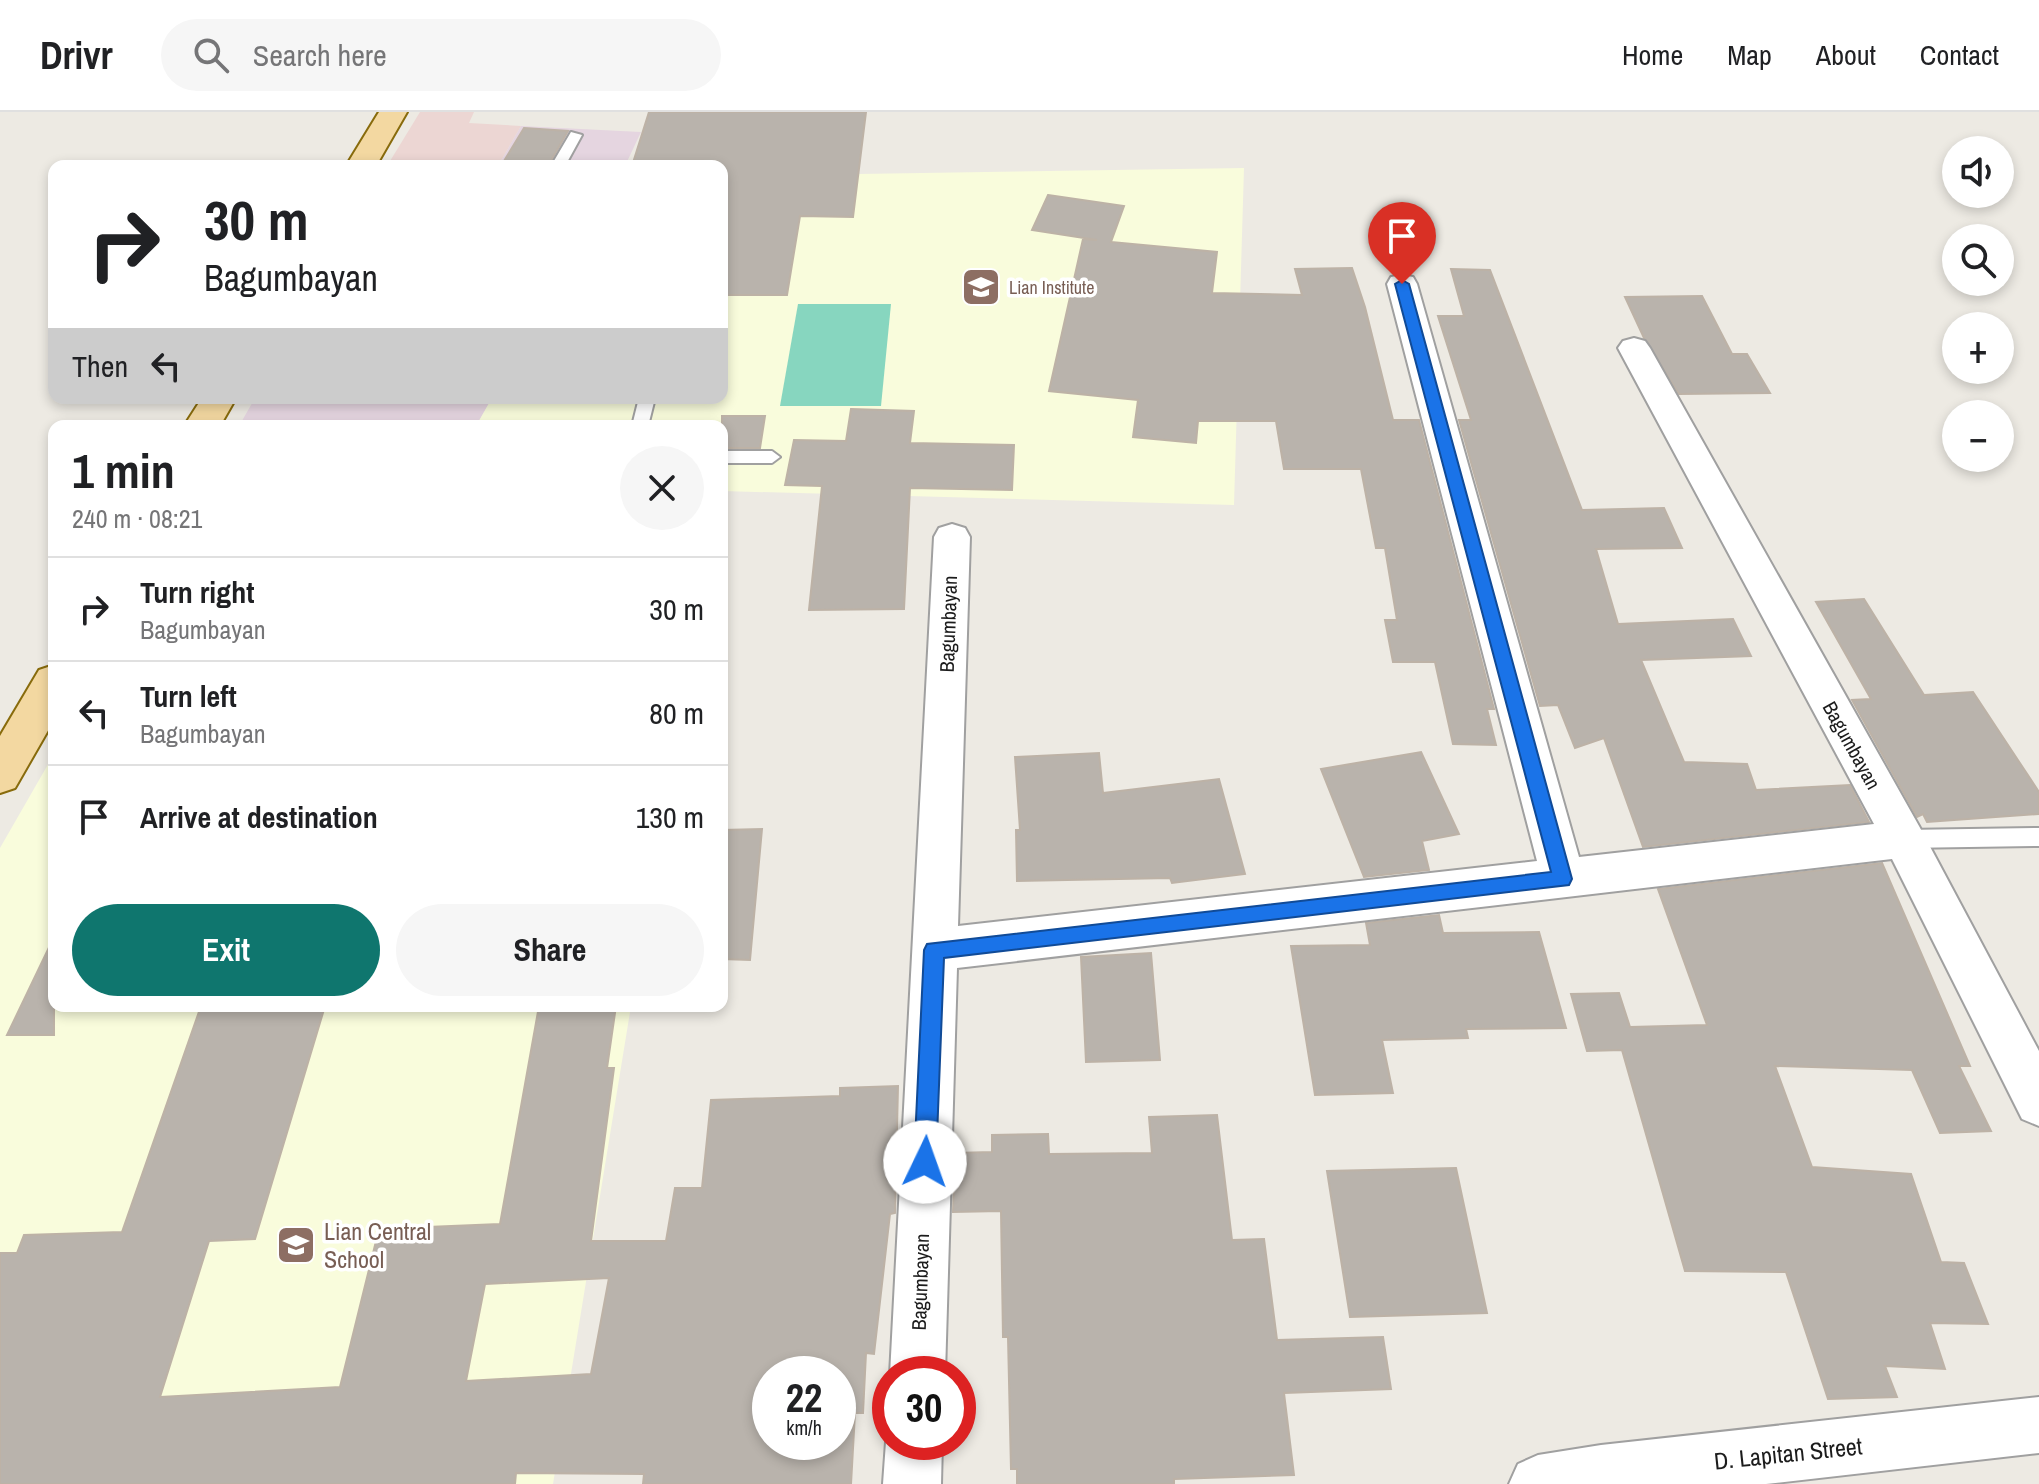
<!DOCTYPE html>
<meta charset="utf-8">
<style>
:root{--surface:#fff;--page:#f6f6f6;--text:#202124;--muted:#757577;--line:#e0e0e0;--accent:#0f766e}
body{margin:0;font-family:"Archivo Narrow",sans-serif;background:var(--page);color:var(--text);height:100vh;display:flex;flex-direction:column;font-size:30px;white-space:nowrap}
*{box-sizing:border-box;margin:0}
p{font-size:26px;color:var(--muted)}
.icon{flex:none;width:44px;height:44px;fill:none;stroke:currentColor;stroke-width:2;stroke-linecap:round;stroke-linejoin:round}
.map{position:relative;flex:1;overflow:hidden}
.sheet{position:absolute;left:48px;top:308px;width:680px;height:592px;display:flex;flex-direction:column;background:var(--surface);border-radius:16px;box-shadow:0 4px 12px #0003}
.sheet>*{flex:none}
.guide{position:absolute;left:48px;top:48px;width:680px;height:244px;border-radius:16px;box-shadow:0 4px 12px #0003;background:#fff;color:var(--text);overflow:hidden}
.tools{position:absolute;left:1942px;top:24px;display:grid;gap:16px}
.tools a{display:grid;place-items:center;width:72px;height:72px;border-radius:50%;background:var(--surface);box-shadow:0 4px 12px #0003;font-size:40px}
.speed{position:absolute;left:752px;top:1244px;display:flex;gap:16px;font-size:40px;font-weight:700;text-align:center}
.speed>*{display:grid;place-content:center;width:104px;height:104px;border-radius:50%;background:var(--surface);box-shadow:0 4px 12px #0003;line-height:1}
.speed small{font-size:20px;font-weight:400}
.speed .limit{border:12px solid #d22;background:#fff;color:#111}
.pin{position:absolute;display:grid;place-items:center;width:68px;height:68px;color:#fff;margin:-82px -34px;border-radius:50% 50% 50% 0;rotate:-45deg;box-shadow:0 0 8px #0007}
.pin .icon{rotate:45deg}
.me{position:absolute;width:88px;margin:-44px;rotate:3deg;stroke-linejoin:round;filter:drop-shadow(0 0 6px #0008)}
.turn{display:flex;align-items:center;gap:28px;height:168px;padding:0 24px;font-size:36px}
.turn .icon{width:104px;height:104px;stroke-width:2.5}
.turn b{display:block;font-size:56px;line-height:68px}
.then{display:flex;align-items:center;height:76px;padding:0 24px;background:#0003;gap:16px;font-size:30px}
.round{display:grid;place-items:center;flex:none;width:84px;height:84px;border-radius:42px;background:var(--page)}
.overview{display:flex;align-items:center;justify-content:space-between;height:136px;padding:0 24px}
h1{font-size:48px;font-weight:700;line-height:60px}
.action{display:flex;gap:16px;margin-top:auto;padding:16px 24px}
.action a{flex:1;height:92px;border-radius:48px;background:var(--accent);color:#fff;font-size:32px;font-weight:700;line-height:92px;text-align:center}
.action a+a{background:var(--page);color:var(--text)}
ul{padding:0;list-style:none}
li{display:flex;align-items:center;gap:24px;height:104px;padding:0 24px;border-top:2px solid var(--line)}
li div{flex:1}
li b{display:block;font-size:30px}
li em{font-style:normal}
header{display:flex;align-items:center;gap:48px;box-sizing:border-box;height:112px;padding:0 40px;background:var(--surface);border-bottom:2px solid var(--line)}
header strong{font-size:38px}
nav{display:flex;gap:44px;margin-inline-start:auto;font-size:28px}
.search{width:560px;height:72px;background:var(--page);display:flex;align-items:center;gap:20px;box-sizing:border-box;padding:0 28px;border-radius:44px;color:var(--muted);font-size:30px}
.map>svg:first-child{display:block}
.commercial{fill:#ecd6d3}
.industrial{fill:#e5d5e0}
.education{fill:#f9fcdc}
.pitch{fill:#87d6bf}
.building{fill:#b9b3ac;stroke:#bdb2a6;stroke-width:2;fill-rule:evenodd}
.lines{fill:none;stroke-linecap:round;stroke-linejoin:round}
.service-casing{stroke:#a0a0a0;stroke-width:4}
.minor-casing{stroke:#a0a0a0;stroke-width:4}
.primary-casing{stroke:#886b0c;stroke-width:4}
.service{fill:#fff;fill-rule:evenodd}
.minor{fill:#fff;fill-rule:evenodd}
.primary{fill:#f3d8a1;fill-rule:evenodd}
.route{fill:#1a73e8;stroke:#114b97;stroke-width:2}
.labels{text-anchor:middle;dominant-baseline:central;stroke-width:7;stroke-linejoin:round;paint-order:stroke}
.far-education-label{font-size:18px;fill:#785e54;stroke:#fff;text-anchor:start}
.street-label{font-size:20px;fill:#1c1c1c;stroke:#fff}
.near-education-label{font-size:24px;fill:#785e54;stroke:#fff;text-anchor:start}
.near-street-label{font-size:24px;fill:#1c1c1c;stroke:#fff}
</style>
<header>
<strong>Drivr</strong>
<div class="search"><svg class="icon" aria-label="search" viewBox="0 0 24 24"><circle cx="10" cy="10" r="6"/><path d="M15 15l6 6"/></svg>Search here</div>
<nav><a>Home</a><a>Map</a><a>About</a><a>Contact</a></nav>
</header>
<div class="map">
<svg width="2039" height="1372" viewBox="0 0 2039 1372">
<rect width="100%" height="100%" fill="#edeae3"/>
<path class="commercial" d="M 420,0 L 474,0 L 469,11 L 521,14 L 498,54 L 387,54 Z"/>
<path class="industrial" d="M 521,14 L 641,20 L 625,54 L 498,54 Z
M 255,286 L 492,286 L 476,314 L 239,314 Z"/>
<path class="education" d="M 1244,56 L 1234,393 L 722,379 L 722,314 L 476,314 L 492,286 L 722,286 L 722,64 Z
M 54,642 L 54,894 L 631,894 L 553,1372 L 0,1372 L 0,736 Z"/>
<path class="pitch" d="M 798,192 L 891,192 L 881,294 L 780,294 Z"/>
<path class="building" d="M 649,0 L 866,0 L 853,105 L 800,104 L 787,183 L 722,183 L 722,54 L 632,54 Z
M 524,16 L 568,19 L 548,54 L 501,54 Z
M 1048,83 L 1124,94 L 1111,130 L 1217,140 L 1212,181 L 1302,183 L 1295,157 L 1352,156 L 1365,195 L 1393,308 L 1419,308 L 1494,597 L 1487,597 L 1496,633 L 1453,632 L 1435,550 L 1393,550 L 1385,508 L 1397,508 L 1385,436 L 1376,436 L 1361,357 L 1284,357 L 1276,309 L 1198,309 L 1196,331 L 1133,325 L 1138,288 L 1049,279 L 1083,127 L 1097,128 L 1032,118 Z
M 1451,157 L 1490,158 L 1582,398 L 1664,396 L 1682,436 L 1596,437 L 1618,512 L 1733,507 L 1751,544 L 1641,548 L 1684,650 L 1747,652 L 1756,678 L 1850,673 L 1869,710 L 1643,735 L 1604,626 L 1575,636 L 1558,593 L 1540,594 L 1459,308 L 1471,308 L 1438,204 L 1464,204 Z
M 1702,184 L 1732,242 L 1747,242 L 1770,281 L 1679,282 L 1644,226 L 1625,185 Z
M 851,297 L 914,299 L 910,331 L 1014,333 L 1012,378 L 910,376 L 904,497 L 809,498 L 822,374 L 785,373 L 794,328 L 846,329 Z
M 722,304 L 765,304 L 760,336 L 722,336 Z
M 1864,487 L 1924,583 L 1973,580 L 2039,680 L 2039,702 L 1927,710 L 1923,702 L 1917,705 L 1852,588 L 1871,587 L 1816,490 Z
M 1421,640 L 1459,722 L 1422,729 L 1429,758 L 1364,765 L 1321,657 Z
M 1099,641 L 1103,681 L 1219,667 L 1245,762 L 1172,771 L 1170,766 L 1017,769 L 1016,718 L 1020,718 L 1015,645 Z
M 762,717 L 750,848 L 722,847 L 722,718 Z
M 1882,751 L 1970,954 L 1959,954 L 1991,1019 L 1940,1021 L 1912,958 L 1775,954 L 1812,1055 L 1911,1062 L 1941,1150 L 1964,1151 L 1988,1212 L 1930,1211 L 1945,1257 L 1885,1254 L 1897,1285 L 1828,1287 L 1786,1160 L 1685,1159 L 1622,938 L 1587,939 L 1571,882 L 1619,881 L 1630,915 L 1707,913 L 1658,777 Z
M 1439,803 L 1443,821 L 1539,820 L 1566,916 L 1466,917 L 1468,926 L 1382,928 L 1393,981 L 1315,983 L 1291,834 L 1370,833 L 1366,811 Z
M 54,825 L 54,923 L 7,923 Z
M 1151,841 L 1160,948 L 1086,950 L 1081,845 Z
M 201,894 L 325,894 L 255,1127 L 209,1129 L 160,1285 L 340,1275 L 379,1117 L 500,1112 L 539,894 L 616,894 L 607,956 L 614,956 L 591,1129 L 666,1129 L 675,1076 L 702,1076 L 711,988 L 840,984 L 840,976 L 898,974 L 895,1101 L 890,1102 L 874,1242 L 866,1241 L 863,1301 L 855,1301 L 851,1372 L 643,1372 L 644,1362 L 516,1361 L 515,1372 L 0,1372 L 0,1141 L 17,1141 L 24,1123 L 122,1120 ZM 609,1166 L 591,1262 L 466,1269 L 485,1172 ZM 770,1262 L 838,1262 L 838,1330 L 770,1330 Z
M 1217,1003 L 1232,1128 L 1264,1127 L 1277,1228 L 1383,1225 L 1391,1277 L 1284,1281 L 1294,1363 L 1174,1367 L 1174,1372 L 1017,1372 L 1017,1357 L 1011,1357 L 1008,1225 L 1003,1225 L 1001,1099 L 953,1100 L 955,1041 L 992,1040 L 992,1023 L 1048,1022 L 1049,1042 L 1152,1041 L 1149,1005 Z
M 1456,1056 L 1487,1201 L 1350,1205 L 1327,1059 Z"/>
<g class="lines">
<defs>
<path id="service" d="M 571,20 L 582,23 L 565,54 L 551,54 Z
M 639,286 L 655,286 L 648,314 L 632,314 Z
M 722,339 L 772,339 L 780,345 L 772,351 L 722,351 Z
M 2039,716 L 2039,734 L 1904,736 L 1897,733 L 1894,727 L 1897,721 L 1904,718 Z"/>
<path id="minor" d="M 1402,163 L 1413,165 L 1417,172 L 1579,745 L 1874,712 L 1618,236 L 1623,229 L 1634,226 L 1645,229 L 1650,236 L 1919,714 L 2039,939 L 2039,1014 L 2022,1007 L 1892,747 L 957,856 L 945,1262 L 890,1263 L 934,425 L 939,416 L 952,412 L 965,416 L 970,425 L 958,814 L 1537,749 L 1387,172 L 1391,165 Z
M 2039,1285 L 2039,1341 L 1766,1372 L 1509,1372 L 1518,1352 L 1538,1343 L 1601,1333 Z
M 890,1320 L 890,1330 L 942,1330 L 941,1372 L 883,1372 L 886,1330 Z"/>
<path id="primary" d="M 379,0 L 407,0 L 376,54 L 346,54 Z
M 202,286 L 236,286 L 220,314 L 184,314 Z
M 54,553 L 54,608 L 15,676 L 0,681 L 0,624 L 39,558 Z"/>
</defs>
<use href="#service" class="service-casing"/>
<use href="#minor" class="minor-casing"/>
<use href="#primary" class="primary-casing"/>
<use href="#service" class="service"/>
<use href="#minor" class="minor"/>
<use href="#primary" class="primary"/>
</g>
<path class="route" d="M 1402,168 L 1409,172 L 1572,767 L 1569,773 L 944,846 L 936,1050 L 933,1058 L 925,1061 L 918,1058 L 914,1050 L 924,838 L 927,832 L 1551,760 L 1395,172 Z"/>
<defs>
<symbol id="school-square" viewBox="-11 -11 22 22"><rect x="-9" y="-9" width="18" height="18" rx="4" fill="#8d6e63" stroke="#fff"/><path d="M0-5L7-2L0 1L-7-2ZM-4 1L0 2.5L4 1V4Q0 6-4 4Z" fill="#fff"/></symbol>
</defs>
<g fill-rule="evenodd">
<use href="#school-square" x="959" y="153" width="44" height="44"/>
<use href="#school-square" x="274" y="1111" width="44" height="44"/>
</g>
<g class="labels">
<g class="far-education-label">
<text x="1009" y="175">Lian Institute</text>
</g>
<g class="street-label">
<text transform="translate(948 512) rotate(-88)">Bagumbayan</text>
<text transform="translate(1852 633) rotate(61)">Bagumbayan</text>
<text transform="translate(920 1170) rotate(-88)">Bagumbayan</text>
</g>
<g class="near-education-label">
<text x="324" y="1119">Lian Central<tspan x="324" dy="28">School</tspan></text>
</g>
<g class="near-street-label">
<text transform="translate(1788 1341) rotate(-6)">D. Lapitan Street</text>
</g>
</g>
</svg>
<div class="tools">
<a><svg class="icon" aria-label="sound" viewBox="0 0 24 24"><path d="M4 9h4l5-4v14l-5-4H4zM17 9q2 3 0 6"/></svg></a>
<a><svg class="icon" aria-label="search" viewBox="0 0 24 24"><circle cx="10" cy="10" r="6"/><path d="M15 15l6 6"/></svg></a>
<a>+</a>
<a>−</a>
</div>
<div class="speed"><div>22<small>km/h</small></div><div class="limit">30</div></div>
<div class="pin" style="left:1402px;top:172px;background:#d93025"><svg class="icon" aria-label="arrive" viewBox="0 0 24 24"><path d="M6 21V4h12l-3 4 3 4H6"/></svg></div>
<svg class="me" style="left:925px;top:1050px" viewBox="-20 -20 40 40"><circle r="19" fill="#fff"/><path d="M0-13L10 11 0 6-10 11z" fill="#1a73e8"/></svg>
<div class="guide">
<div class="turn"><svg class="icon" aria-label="right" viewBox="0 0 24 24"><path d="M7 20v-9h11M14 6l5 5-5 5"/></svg><div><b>30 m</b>Bagumbayan</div></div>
<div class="then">Then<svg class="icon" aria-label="left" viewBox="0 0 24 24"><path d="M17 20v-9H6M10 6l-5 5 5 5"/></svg></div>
</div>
<section class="sheet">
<div class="overview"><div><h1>1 min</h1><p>240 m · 08:21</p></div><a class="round"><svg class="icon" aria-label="close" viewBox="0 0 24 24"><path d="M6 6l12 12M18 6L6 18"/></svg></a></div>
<ul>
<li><svg class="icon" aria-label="right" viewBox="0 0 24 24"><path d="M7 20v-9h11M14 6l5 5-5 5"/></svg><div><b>Turn right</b><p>Bagumbayan</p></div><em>30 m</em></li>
<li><svg class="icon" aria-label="left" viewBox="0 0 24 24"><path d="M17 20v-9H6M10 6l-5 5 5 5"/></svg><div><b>Turn left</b><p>Bagumbayan</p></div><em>80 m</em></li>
<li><svg class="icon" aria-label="arrive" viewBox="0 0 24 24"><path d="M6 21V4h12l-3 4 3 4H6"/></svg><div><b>Arrive at destination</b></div><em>130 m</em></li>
</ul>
<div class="action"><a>Exit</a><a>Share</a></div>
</section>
</div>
